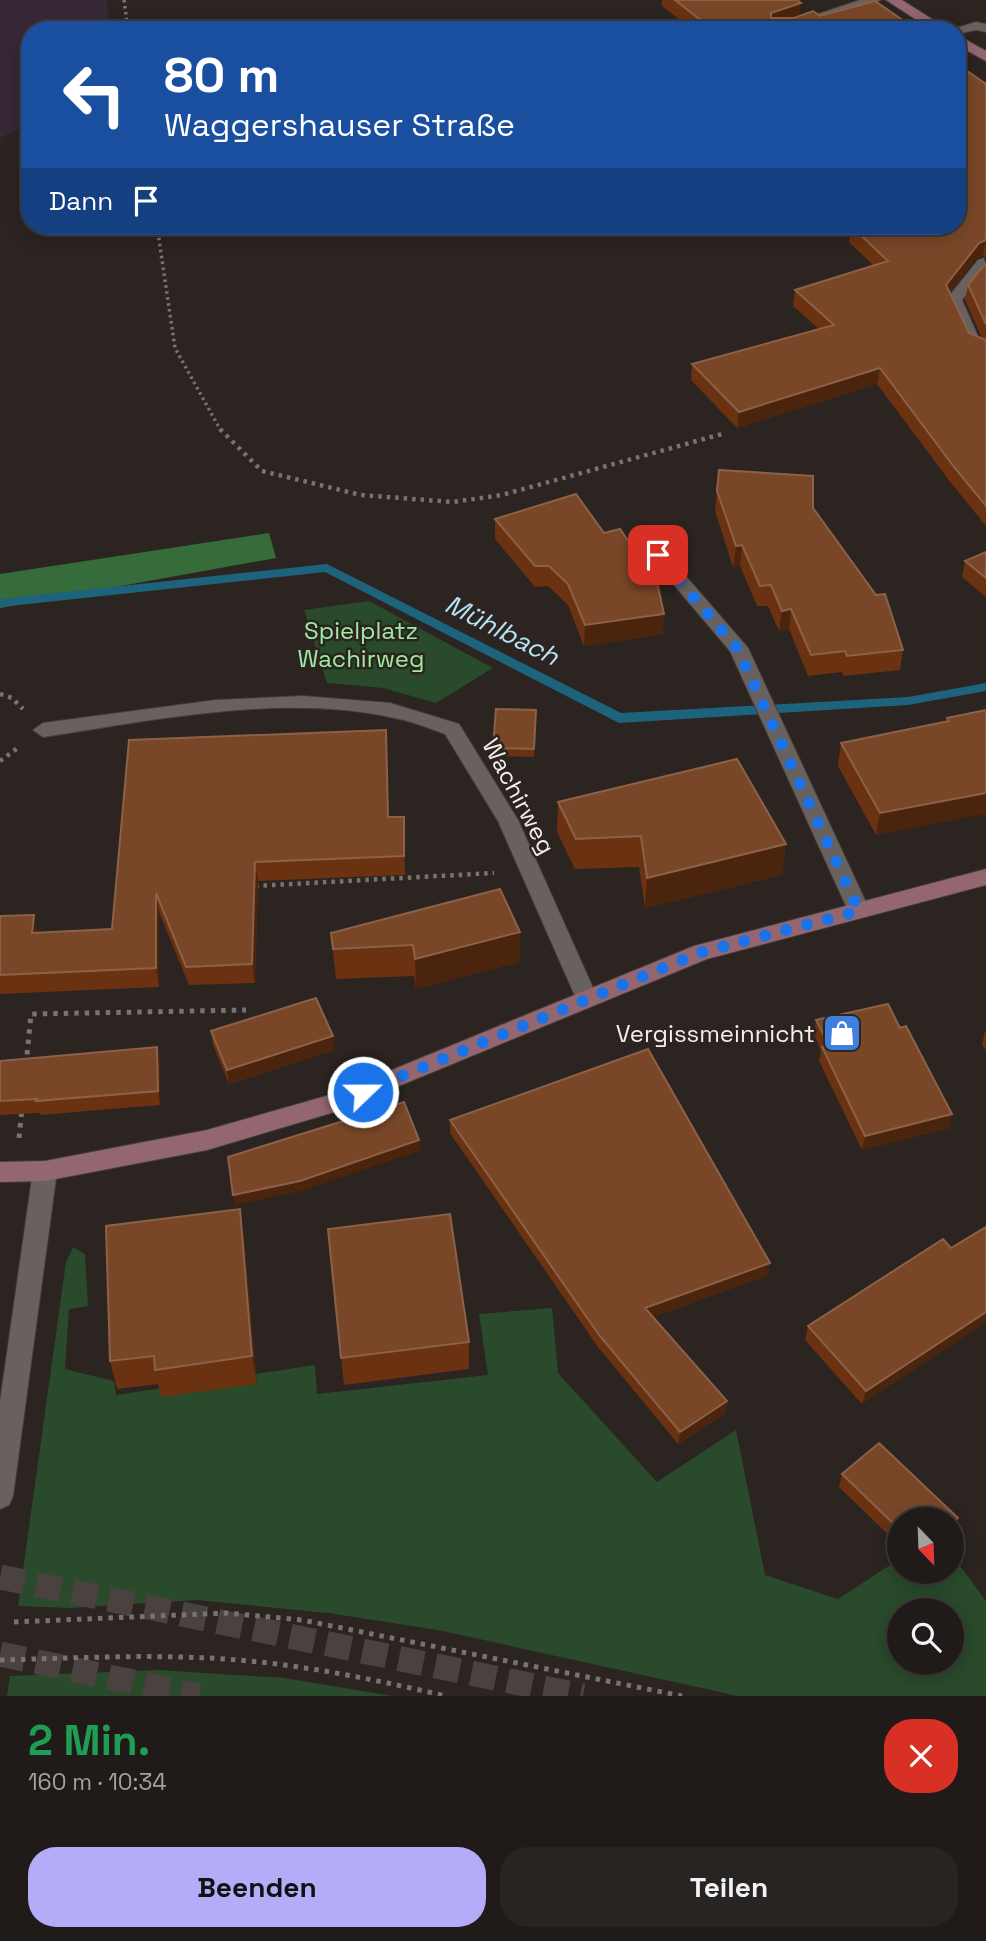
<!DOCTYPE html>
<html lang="de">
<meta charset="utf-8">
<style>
:root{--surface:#201b19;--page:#282422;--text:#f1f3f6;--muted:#a2a1a2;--line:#3d3938;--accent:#b4acf9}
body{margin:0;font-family:"Space Grotesk",sans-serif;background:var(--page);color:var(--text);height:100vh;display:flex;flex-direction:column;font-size:26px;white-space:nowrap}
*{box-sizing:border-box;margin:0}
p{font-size:23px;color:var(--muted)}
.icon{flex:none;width:38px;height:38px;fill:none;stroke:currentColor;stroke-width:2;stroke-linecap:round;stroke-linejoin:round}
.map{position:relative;height:1696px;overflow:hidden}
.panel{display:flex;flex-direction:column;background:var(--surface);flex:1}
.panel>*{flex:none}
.guide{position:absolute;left:21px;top:21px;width:945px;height:214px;border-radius:28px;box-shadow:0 4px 18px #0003,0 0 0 2px var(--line);background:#1a4fa0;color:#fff;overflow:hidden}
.needle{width:46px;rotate:157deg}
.buttons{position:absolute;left:887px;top:1507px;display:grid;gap:14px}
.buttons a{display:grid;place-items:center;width:77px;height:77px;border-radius:50%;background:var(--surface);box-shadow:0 4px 18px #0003,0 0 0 2px var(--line);font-size:35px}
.pin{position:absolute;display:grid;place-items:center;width:60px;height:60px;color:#fff;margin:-30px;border-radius:14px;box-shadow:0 4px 10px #0006}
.me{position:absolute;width:77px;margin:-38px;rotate:68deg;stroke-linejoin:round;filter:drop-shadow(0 0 5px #0008)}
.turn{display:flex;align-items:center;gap:24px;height:147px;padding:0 28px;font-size:32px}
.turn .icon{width:91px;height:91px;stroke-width:2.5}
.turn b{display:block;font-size:49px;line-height:60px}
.then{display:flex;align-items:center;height:66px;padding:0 28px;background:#0003;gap:14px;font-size:26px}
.round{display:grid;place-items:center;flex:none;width:74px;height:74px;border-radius:28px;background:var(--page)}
.summary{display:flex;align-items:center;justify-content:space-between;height:119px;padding:0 28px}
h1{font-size:42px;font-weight:600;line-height:52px;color:#1e9e55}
.action{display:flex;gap:14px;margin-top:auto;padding:14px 28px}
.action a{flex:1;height:80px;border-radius:28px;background:var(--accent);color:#111;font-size:28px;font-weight:600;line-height:80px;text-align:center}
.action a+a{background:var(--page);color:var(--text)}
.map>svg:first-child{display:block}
.industrial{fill:#362835}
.green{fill:#294a2b;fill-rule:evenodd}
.forest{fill:#366b3a}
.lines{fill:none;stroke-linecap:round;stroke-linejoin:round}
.stream{fill:#1e637c;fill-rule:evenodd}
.highway-tunnel{stroke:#494240;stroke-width:25;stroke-dasharray:25 12;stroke-linecap:butt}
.lane-casing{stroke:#443f3c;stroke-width:2}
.street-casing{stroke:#443f3c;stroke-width:2}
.secondary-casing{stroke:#443f3c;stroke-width:2}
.path-far2{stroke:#797370;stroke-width:3.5;stroke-dasharray:2.5 3.5;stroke-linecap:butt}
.path-far1{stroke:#797370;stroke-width:4.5;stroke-dasharray:3.5 5;stroke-linecap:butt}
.path{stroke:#797370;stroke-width:5;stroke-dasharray:4.5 6;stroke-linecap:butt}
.lane{fill:#69615d;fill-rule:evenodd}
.street{fill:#69615d;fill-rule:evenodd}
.secondary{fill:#936670;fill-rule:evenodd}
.wall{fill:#6a3211}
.shaded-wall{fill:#4b240d}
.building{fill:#794728;stroke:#8c6147;stroke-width:2}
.route{stroke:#1a73e8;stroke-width:12;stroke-dasharray:0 21.6}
.labels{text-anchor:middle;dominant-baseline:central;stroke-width:5;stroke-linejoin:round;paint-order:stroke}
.park-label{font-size:24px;fill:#9eeba0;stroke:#2b2421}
.street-label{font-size:24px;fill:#f4efed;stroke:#2b2421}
.poi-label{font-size:24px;fill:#f4efed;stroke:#2b2421;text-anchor:end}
.water-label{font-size:26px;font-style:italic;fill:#b8e2f5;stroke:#2b2421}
</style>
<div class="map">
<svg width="986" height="1696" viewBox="0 0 986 1696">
<rect width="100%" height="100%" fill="#2b2421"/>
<path class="industrial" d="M 0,0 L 107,0 L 111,30 L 30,30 L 30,124 L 0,138 Z"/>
<path class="green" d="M 369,601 L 493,668 L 436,703 L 383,688 L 327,683 L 304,610 Z
M 73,1247 L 85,1254 L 88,1306 L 69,1309 L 65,1369 L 114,1381 L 116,1395 L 315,1365 L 317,1394 L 488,1375 L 479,1314 L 552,1308 L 558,1373 L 657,1482 L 736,1430 L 765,1575 L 838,1599 L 898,1560 L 900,1572 L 913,1572 L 918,1576 L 924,1572 L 952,1572 L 952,1555 L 986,1601 L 986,1696 L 738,1696 L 438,1630 L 328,1613 L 197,1600 L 71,1608 L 18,1606 L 66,1262 ZM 900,1610 L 952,1610 L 952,1662 L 900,1662 Z
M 159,1670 L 284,1678 L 393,1696 L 7,1696 L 10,1676 Z"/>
<path class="forest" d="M 269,533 L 276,558 L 0,608 L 0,574 Z"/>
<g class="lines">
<path class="stream" d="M 327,564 L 621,713 L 908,697 L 986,683 L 986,691 L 908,705 L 619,723 L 325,572 L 0,607 L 0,599 Z"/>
<path class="highway-tunnel" d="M 0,1577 L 583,1696
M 0,1654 L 199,1696"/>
<defs>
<path id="lane" d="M 860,0 L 881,0 L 792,30 L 770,30 Z
M 976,22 L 986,24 L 986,32 L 976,30 L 957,34 L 957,30 L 950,30 Z
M 984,258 L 986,271 L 962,300 L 980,341 L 986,344 L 986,355 L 967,347 L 946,300 L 978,260 Z"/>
<path id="street" d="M 658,549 L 664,551 L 748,648 L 870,911 L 867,917 L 851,917 L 730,651 L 652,559 L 649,555 Z
M 303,696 L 390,703 L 459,724 L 518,820 L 598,999 L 595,1005 L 587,1008 L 579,1005 L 498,821 L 445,734 C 430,729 415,722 399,719 C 284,692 157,720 43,737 L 33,730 L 43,723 L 216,700 Z
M 45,1161 L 53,1164 L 57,1171 L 13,1496 L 9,1505 L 0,1509 L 0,1402 L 33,1171 L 37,1164 Z"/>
<path id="secondary" d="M 886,0 L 902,0 L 949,30 L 932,30 Z
M 957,35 L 986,51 L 986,61 L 957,45 Z
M 986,869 L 986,885 L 707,959 L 338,1111 L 207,1150 L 45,1181 L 0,1182 L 0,1162 L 45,1161 L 207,1130 L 333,1094 L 694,946 Z"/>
</defs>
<use href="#lane" class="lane-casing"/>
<use href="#street" class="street-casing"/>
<use href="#secondary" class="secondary-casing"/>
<path class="path-far2" d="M 124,0 L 128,30
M 157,226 L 175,348 L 221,431"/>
<path class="path-far1" d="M 220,429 L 262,471 L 361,495 L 453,502 L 502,495 L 722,434
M 0,694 L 12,698 L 23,709
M 0,761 L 19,747
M 255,886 L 494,873"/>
<path class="path" d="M 26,1065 L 31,1014 L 246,1010
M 19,1138 L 22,1108
M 14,1622 L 227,1613 L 302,1620 L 682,1696
M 0,1660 C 75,1658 150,1654 225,1659 C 299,1664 373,1679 446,1696"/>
<use href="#lane" class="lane"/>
<use href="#street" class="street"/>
<use href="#secondary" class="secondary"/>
</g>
<path class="wall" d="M 662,0 L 797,0 L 800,16 L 820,16 L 917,30 L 693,30 L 662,6 Z
M 986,84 L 986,257 L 983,256 L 976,258 L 950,293 L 969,333 L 982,338 L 965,300 L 968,285 L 986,263 L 986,526 L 951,483 L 877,384 L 737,428 L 691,380 L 692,364 L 819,329 L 793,306 L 795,290 L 874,266 L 849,242 L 851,226 L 957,226 Z
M 719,470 L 813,508 L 903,650 L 900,670 L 843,676 L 842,672 L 808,676 L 789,629 L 779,631 L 768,606 L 757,606 L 740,566 L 733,567 L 715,511 Z
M 495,519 L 663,634 L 584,646 L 568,605 L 548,586 L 535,587 L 495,539 Z
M 986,552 L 986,597 L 962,577 L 965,561 Z
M 536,710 L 534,757 L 493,756 L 493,748 Z
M 986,710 L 876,835 L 838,766 L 841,743 L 947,722 L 947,718 Z
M 129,740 L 389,817 L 404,817 L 405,875 L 258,881 L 255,983 L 189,985 L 159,912 L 159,987 L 0,994 L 0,916 L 38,933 L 112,929 Z
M 558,802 L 786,844 L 782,875 L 645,908 L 639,867 L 575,869 L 557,832 Z
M 520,932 L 519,962 L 416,989 L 414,976 L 336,979 L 331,933 Z
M 816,1020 L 900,1028 L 952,1114 L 949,1128 L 862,1150 L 819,1061 L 821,1050 L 814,1034 Z
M 211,1031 L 333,1036 L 334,1050 L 229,1084 L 213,1045 Z
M 985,1031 L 986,1031 L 986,1050 L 982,1045 Z
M 0,1061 L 160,1061 L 160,1105 L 40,1115 L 39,1113 L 0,1115 Z
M 450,1120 L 768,1275 L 653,1317 L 727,1401 L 725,1414 L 678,1444 L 598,1347 L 450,1133 Z
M 328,1229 L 469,1342 L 469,1369 L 344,1385 Z
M 244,1238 L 257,1384 L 161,1397 L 158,1384 L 117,1389 L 110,1361 Z
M 943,1239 L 862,1404 L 805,1340 L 808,1326 Z
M 842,1474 L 954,1531 L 900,1519 L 900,1546 L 839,1487 Z"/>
<path class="shaded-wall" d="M 801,3 L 799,17 L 769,28 L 771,13 Z
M 986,240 L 983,256 L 976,258 L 944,301 L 946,285 L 979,243 Z
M 880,368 L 877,384 L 737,428 L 739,412 Z
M 742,545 L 740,566 L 733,567 L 736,546 Z
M 791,609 L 789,629 L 779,631 L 782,611 Z
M 664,614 L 663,634 L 584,646 L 585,625 Z
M 986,793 L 986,814 L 876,835 L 880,813 Z
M 786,844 L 782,875 L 645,908 L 647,878 Z
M 255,862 L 258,881 L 255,983 L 252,964 Z
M 156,893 L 159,912 L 159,987 L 156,968 Z
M 34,915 L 38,934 L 32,933 Z
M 520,932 L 519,962 L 416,989 L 415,959 Z
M 333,1036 L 334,1050 L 229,1084 L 227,1070 Z
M 157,1047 L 160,1061 L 160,1105 L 158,1091 Z
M 952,1114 L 949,1128 L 862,1150 L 865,1136 Z
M 419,1140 L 420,1151 L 301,1191 L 235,1205 L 233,1195 Z
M 240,1209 L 244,1238 L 257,1384 L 252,1356 Z
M 770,1263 L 768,1275 L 644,1320 L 645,1308 Z
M 986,1312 L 986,1322 L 862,1404 L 866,1391 Z
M 727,1401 L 725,1414 L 678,1444 L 680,1432 Z
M 958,1518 L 954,1531 L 952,1532 L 952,1524 Z"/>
<path class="building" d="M 675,0 L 797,0 L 801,3 L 771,13 L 771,18 L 794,18 L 813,11 L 820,16 L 875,1 L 917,30 L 713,30 Z
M 957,64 L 986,84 L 986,240 L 979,243 L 946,285 L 969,333 L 986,340 L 986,506 L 954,467 L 880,368 L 739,412 L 692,364 L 834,325 L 795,290 L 888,261 L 851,226 L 957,226 Z
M 986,263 L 986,324 L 968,285 Z
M 719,470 L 813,476 L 813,508 L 876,595 L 885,594 L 903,650 L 847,656 L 845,651 L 811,655 L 791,609 L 782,611 L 771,585 L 760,586 L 742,545 L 736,546 L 717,491 Z
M 576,494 L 604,533 L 620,529 L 640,558 L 652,559 L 664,614 L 585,625 L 568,584 L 549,566 L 535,566 L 495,519 Z
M 986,552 L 986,578 L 965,561 Z
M 496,709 L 536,710 L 534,749 L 493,748 Z
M 986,710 L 986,793 L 880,813 L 841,743 L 949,721 L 947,718 Z
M 386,730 L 388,817 L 404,817 L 404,856 L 255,862 L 252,964 L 186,967 L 156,893 L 156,968 L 0,975 L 0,916 L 34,915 L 32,933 L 112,929 L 129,740 Z
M 737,759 L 786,844 L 647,878 L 641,836 L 576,839 L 558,802 Z
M 500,889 L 520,932 L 415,959 L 413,945 L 333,949 L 331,933 Z
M 316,998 L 333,1036 L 227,1070 L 211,1031 Z
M 888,1004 L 900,1028 L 906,1026 L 952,1114 L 865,1136 L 822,1047 L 829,1045 L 816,1020 Z
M 157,1047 L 158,1091 L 36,1101 L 37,1099 L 0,1101 L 0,1061 Z
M 648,1049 L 770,1263 L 645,1308 L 727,1401 L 680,1432 L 599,1335 L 450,1120 Z
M 404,1102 L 419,1140 L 300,1181 L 233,1195 L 228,1157 Z
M 240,1209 L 252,1356 L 155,1370 L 154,1356 L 110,1361 L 106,1226 Z
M 450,1214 L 469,1342 L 341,1358 L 328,1229 Z
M 986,1227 L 986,1312 L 866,1391 L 808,1326 L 943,1239 L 951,1248 Z
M 879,1443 L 958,1518 L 952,1524 L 952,1519 L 900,1519 L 900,1530 L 842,1474 Z"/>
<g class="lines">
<path class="route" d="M 363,1092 L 702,952 L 859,911 L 737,648 L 658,555"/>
</g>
<defs>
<symbol id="shop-square" viewBox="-11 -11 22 22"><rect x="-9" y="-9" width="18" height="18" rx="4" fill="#3f7fe0" stroke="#2b2421"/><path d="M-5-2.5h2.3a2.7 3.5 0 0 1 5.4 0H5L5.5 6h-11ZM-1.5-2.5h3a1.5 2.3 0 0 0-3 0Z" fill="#fff"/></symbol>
</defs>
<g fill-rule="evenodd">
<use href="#shop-square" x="820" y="1011" width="44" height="44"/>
</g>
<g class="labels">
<g class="park-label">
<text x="361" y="630">Spielplatz<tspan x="361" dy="28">Wachirweg</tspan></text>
</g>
<g class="street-label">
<text transform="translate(519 796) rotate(62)">Wachirweg</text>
</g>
<g class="poi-label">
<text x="815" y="1033">Vergissmeinnicht</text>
</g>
<g class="water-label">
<text transform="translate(502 630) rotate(27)">Mühlbach</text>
</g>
</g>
</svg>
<div class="buttons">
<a><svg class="needle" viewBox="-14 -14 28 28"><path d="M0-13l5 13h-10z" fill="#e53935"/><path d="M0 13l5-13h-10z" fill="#a2a1a2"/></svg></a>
<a><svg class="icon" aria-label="search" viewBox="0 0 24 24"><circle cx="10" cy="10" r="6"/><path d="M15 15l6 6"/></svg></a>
</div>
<div class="pin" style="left:658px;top:555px;background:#d93025"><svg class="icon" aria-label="arrive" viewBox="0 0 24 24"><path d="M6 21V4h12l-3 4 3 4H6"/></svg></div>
<svg class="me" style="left:363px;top:1092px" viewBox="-20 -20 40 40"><circle r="17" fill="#1a73e8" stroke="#fff" stroke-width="3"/><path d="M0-11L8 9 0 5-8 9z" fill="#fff"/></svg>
<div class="guide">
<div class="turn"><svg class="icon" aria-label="left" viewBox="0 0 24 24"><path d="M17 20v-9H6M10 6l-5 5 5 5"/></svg><div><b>80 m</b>Waggershauser Straße</div></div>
<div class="then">Dann<svg class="icon" aria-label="arrive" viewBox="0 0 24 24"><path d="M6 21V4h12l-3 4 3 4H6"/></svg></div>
</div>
</div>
<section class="panel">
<div class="summary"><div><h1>2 Min.</h1><p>160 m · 10:34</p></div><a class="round" style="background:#d93025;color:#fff"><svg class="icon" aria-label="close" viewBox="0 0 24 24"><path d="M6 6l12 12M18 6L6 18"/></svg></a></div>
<div class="action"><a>Beenden</a><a>Teilen</a></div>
</section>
